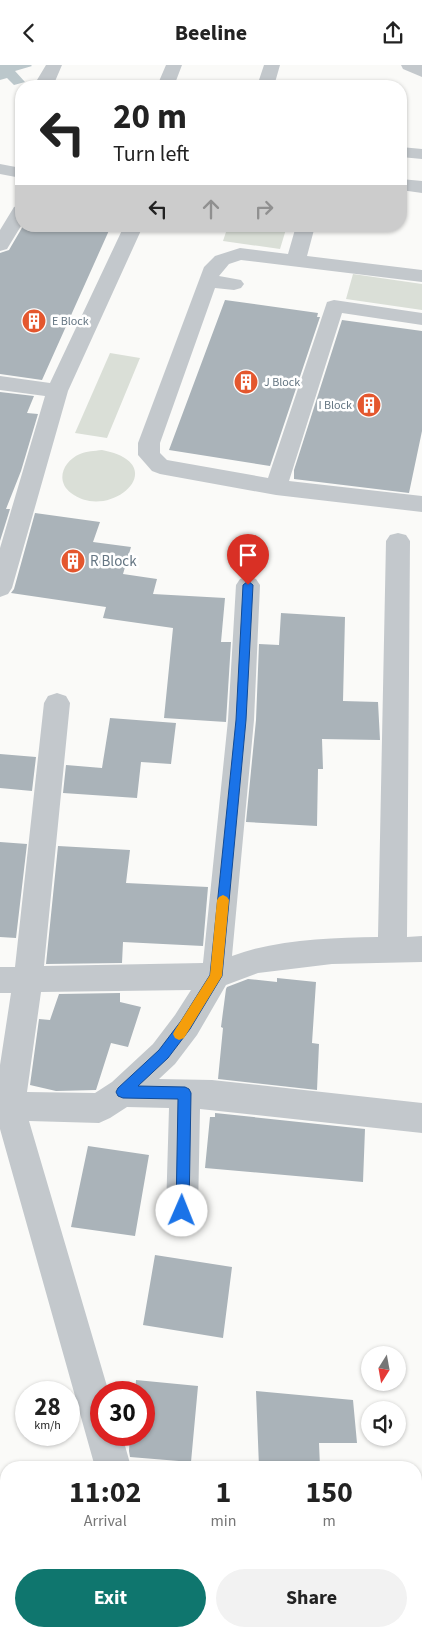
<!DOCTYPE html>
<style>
:root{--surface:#fff;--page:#f2f2f2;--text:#222;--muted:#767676;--accent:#0f766e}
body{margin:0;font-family:"Source Sans 3",sans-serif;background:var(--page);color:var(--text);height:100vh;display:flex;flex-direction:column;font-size:19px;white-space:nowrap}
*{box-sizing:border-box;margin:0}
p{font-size:16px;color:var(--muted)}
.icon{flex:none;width:28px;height:28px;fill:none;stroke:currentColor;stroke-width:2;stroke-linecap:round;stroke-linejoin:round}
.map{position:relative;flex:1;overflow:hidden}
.side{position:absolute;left:0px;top:1396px;width:422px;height:176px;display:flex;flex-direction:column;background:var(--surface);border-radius:20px 20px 0 0;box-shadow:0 1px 4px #0004}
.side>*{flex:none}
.banner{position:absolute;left:15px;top:15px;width:392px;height:152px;border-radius:20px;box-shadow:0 1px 4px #0004;background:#fff;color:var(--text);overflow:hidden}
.needle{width:32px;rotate:191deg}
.fabs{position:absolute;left:361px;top:1281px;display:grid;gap:10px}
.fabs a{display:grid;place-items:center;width:45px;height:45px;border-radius:50%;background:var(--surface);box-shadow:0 1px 4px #0004;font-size:25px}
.speed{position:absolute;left:15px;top:1316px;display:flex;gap:10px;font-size:25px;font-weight:700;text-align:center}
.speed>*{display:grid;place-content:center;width:65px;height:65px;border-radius:50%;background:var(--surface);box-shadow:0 1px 4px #0004;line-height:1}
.speed small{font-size:12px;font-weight:400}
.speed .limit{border:8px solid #d22;background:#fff;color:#111}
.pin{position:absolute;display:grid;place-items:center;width:42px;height:42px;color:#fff;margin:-51px -21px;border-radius:50% 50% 50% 0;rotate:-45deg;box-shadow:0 0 5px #0007}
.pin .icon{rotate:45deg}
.me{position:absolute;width:55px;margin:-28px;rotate:1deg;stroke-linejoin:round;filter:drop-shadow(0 0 4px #0008)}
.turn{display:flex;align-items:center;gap:18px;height:105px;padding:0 15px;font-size:22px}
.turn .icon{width:65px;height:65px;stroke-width:2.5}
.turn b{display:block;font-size:35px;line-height:42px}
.lanes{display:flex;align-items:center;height:48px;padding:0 15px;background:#0003;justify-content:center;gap:25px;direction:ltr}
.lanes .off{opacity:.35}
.eta{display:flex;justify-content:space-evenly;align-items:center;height:85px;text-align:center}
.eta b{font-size:30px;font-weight:700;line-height:35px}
.button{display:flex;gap:10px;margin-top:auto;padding:10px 15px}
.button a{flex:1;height:58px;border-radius:30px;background:var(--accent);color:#fff;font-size:20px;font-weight:700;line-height:58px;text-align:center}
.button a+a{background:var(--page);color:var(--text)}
header{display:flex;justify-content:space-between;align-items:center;height:65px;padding:0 15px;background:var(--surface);font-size:22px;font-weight:700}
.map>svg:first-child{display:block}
.green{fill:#dadfd7}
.water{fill:#bbc7cb}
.building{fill:#aab3b9}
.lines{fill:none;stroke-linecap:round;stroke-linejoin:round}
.street{fill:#c3c8cc;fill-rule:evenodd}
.route{fill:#1a73e8;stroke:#114b97}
.slow{fill:#f59e0b}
.labels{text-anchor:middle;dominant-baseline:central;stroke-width:5;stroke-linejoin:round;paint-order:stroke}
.far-poi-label{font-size:12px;fill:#657683;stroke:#fff;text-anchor:start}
.poi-label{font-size:15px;fill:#657683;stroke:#fff;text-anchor:start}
</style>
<header><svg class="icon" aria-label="back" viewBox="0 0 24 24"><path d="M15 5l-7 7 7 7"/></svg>Beeline<svg class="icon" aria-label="share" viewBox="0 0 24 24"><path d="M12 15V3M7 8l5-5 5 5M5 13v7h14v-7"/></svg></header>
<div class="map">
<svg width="422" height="1572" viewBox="0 0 422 1572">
<rect width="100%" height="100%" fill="#fafaf8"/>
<path class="green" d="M 228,161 L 287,161 L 280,184 L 223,176 Z
M 353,209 L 422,219 L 422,245 L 346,234 Z
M 110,288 L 140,293 L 107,373 L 75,368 Z
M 102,385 C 175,399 110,458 71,428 C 55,416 63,396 80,389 C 87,386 94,386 102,385 Z"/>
<path class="water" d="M 0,0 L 31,0 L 32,1 L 15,6 L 25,17 L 14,20 L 7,13 L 0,15 Z"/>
<path class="building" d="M 23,161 L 111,161 L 42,315 L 0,309 L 0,188 L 9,185 Z
M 225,235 L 318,248 L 317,252 L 320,252 L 270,401 L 169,385 Z
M 342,255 L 422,266 L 422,366 L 409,428 L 294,414 L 294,405 Z
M 0,327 L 34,331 L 27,348 L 38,349 L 21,406 L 6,444 L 10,444 L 0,476 Z
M 35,448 L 100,457 L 93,477 L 131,482 L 123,509 L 157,514 L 153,529 L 225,533 L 221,577 L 231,577 L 226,657 L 164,653 L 173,563 L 103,553 L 106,542 L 11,528 L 14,524 Z
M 281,548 L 345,552 L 343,636 L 378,637 L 380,675 L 322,674 L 323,704 L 318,704 L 317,761 L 246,757 L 256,655 L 259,579 L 279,580 Z
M 110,653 L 176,658 L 171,699 L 141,697 L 137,733 L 63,728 L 66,700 L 102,703 Z
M 0,689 L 36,692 L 32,726 L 0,723 Z
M 0,777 L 27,779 L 16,873 L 0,872 Z
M 58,781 L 130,785 L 126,818 L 208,822 L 203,881 L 123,877 L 122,898 L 46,899 Z
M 277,913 L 316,917 L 312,978 L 319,979 L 317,1025 L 218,1014 L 223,963 L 221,962 L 226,924 L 227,922 L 248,914 L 277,917 Z
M 120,928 L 120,937 L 141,942 L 128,982 L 111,978 L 96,1025 L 56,1026 L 30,1020 L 39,954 L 50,955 L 59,929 Z
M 215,1048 L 365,1064 L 363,1117 L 205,1103 L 210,1052 L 215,1052 Z
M 88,1081 L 149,1090 L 135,1171 L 71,1162 Z
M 155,1190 L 232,1202 L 223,1273 L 143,1260 Z
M 136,1315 L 198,1321 L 191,1397 L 130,1392 L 129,1386 L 130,1370 L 144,1370 L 144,1328 L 135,1328 Z
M 256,1326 L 353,1335 L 357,1378 L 319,1378 L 320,1402 L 259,1402 Z"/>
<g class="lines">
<path class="street" d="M 46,0 L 62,0 L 53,21 L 37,21 L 37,15 Z
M 166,0 L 182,0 L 174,21 L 157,21 Z
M 264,0 L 280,0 L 274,21 L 257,21 Z
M 401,0 L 422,0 L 422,12 L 403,4 Z
M 401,82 L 422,84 L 422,94 L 401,92 Z
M 0,99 L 21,103 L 21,113 L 0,109 Z
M 401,114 L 422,116 L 422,128 L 401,125 Z
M 21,140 L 21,161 L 7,184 L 0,186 L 0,165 L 14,142 Z
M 124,161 L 143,161 L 68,326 L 12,523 L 8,529 L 0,532 L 0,483 L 45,331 L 0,325 L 0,311 L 50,318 Z
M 296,161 L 315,161 L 307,191 L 422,205 L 422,217 L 241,195 L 229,199 L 219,211 L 241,215 L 244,219 L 241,223 L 234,225 L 215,223 L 160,378 L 160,388 L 167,395 L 268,413 L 327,237 L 334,235 L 422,248 L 422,260 L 342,248 L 289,416 L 422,431 L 422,447 L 276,430 L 160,409 L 152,406 L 138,390 L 138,378 L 204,202 L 215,191 L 240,183 L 288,189 Z
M 398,468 L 406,470 L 410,476 L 407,872 L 422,871 L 422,897 L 332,899 L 258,908 L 226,920 L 197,970 L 175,999 L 159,1014 L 212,1015 L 422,1038 L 422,1068 L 200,1044 L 198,1146 L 193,1157 L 182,1162 L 171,1157 L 166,1146 L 169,1043 L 127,1042 L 110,1053 L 99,1058 L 29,1056 L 109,1328 L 101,1328 L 101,1370 L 122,1370 L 131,1402 L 95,1402 L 0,1064 L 0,1000 L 11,928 L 0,928 L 0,902 L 15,902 L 44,638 L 48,631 L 57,628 L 66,631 L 70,638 L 44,901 L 203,898 L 228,655 L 236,520 L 240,514 L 248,511 L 256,514 L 260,520 L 254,655 L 232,891 C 278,874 329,873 378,872 L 386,476 L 390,470 ZM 191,925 L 175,950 L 153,979 L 112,1017 L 95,1028 L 27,1027 L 41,927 Z
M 141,1566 L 179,1566 L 181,1572 L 143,1572 Z"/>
</g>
<path class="route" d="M 248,516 L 253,520 L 246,655 L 222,911 L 190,964 L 168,993 L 138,1021 L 185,1022 L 189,1024 L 191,1028 L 189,1146 L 187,1151 L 182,1153 L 178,1151 L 176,1146 L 178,1034 L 123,1033 L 118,1031 L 116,1027 L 118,1023 L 159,985 L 181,956 L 210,910 L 236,655 L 243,520 Z"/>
<path class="slow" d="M 223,830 L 227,832 L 229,835 L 222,911 L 184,973 L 179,975 L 175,973 L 173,969 L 175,965 L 210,910 L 217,835 L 219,832 Z"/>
<defs>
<symbol id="building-disc" viewBox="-11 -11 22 22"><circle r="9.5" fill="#e4572e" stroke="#fff"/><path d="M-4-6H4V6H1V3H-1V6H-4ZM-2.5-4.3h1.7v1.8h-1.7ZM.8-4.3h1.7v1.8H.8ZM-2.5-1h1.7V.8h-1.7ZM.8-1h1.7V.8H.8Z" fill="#fff"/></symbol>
</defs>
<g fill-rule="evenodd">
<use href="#building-disc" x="20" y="242" width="28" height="28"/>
<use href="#building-disc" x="232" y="303" width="28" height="28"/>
<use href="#building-disc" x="355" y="326" width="28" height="28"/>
<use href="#building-disc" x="59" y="482" width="28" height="28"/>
</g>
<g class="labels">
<g class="far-poi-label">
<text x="52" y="256">E Block</text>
<text x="264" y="317">J Block</text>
<text x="352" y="340" text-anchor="end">I Block</text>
</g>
<g class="poi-label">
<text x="90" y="496">R Block</text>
</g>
</g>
</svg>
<div class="fabs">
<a><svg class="needle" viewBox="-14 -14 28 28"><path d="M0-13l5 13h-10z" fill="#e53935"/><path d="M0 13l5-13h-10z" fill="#767676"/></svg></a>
<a><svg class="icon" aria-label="sound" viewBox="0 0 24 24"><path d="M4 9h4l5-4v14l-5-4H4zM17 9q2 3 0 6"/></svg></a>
</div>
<div class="speed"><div>28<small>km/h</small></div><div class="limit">30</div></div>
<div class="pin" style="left:248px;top:520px;background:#d93025"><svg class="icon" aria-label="arrive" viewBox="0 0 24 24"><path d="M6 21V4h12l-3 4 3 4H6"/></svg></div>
<svg class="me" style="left:182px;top:1146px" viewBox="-20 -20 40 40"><circle r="19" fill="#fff"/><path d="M0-13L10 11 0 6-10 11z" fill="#1a73e8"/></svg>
<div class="banner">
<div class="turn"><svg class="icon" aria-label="left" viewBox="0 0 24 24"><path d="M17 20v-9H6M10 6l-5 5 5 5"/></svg><div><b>20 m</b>Turn left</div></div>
<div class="lanes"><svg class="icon" aria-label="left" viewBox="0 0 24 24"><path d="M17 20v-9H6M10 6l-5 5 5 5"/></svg><svg class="icon off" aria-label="ahead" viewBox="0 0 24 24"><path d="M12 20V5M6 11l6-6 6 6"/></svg><svg class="icon off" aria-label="right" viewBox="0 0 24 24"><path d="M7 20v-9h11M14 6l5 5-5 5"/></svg></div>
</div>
<section class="side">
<div class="eta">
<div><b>11:02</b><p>Arrival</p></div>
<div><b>1</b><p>min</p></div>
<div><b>150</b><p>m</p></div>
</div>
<div class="button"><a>Exit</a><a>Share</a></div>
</section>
</div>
